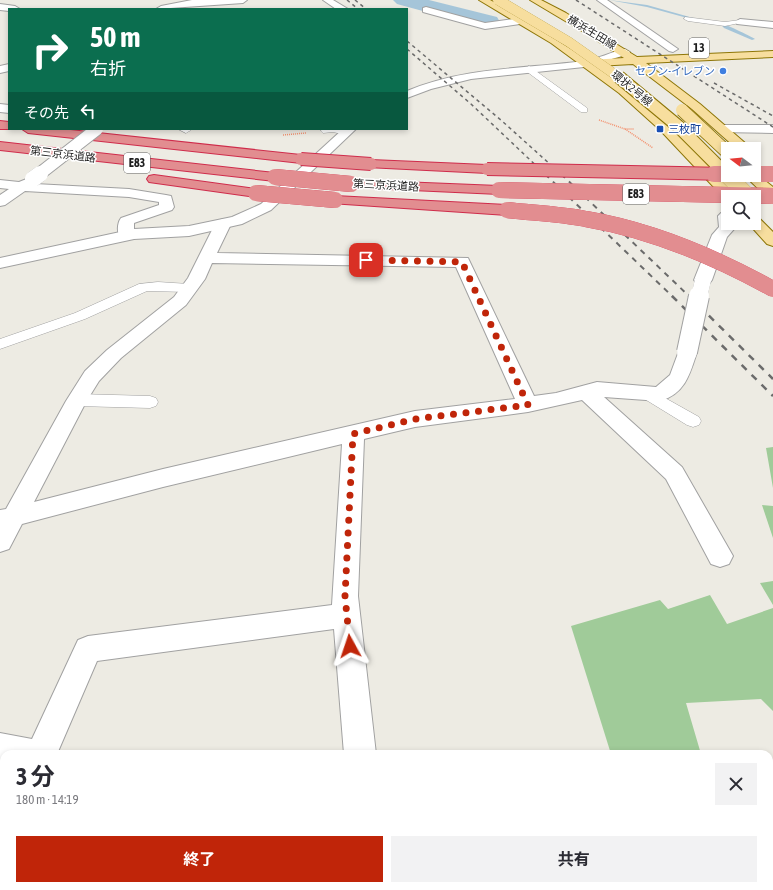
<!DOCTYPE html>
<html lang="ja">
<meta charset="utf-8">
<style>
:root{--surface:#fff;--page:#f2f2f3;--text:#2b2b33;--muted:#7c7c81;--accent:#c02509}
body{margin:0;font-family:"Asap Condensed","Noto Sans JP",sans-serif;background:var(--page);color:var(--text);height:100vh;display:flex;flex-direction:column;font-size:15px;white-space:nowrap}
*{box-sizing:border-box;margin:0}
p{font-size:13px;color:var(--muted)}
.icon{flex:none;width:22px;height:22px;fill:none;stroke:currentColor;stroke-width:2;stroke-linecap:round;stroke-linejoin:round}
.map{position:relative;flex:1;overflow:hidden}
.side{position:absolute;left:0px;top:750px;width:773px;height:140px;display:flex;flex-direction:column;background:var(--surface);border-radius:12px 12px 0 0;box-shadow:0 2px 6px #0003}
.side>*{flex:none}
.hud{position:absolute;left:8px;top:8px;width:400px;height:122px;border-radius:0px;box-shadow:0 2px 6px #0003;background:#0b6e4f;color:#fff;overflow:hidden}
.needle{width:26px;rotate:286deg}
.fabs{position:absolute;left:721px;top:142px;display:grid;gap:8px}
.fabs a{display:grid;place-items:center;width:40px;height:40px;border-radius:0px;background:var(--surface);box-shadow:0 2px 6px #0003;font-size:20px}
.pin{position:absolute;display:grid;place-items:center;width:34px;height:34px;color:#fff;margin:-17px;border-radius:8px;box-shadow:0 2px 6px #0006}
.me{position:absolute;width:44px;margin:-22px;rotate:355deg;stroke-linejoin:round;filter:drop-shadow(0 0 3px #0008)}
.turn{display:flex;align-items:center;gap:14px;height:84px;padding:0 16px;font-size:18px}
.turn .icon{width:52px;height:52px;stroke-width:2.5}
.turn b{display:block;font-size:28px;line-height:34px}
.then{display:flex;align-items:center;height:38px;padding:0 16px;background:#0003;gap:8px;font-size:15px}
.round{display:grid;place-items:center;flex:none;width:42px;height:42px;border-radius:0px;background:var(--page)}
.head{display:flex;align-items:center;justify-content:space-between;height:68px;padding:0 16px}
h1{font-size:24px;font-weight:700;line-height:30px}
.primary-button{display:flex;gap:8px;margin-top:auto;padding:8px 16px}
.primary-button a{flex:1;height:46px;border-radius:0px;background:var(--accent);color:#fff;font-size:16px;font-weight:700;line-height:46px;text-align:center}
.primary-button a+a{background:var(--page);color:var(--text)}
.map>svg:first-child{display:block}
.forest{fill:#a0cb99}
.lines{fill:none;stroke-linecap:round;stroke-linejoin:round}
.stream{fill:#a5c5d9;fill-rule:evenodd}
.river{fill:#a5c5d9;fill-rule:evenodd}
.service-casing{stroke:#a1a1a1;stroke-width:1}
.minor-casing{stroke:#a1a1a1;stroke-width:2}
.tertiary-casing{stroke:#a1a1a1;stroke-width:2}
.primary-casing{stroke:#8e7607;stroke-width:2}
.motorway-casing{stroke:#cf2c4b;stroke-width:2}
.path{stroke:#f3906e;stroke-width:1.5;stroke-dasharray:1 1;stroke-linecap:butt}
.service{fill:#fff;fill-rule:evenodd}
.minor{fill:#fff;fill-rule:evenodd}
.tertiary{fill:#fff;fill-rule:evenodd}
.primary{fill:#f7de9e;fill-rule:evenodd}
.motorway{fill:#e28d90;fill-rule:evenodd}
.rail-far2{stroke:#6b6b6b;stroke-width:1.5;stroke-dasharray:3.5 3.5;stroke-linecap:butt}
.rail-far1{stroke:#6b6b6b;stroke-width:2;stroke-dasharray:5.5 5.5;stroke-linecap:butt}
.rail{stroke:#6b6b6b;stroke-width:2.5;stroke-dasharray:7 7;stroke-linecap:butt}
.minor-bridge-far2-casing{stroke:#a1a1a1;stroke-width:14;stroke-linecap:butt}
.minor-bridge-far1-casing{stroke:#a1a1a1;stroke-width:16;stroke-linecap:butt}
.minor-bridge-casing{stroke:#a1a1a1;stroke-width:22;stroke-linecap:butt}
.primary-bridge-far2-casing{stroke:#8e7607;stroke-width:10;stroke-linecap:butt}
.primary-bridge-far1-casing{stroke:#8e7607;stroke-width:14;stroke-linecap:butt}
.primary-bridge-casing{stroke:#8e7607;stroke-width:16;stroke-linecap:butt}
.motorway-bridge-far1-casing{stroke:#cf2c4b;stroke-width:14;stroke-linecap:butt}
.motorway-bridge-casing{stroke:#cf2c4b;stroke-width:16;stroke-linecap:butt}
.minor-bridge-far2{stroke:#fff;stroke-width:12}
.minor-bridge-far1{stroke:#fff;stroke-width:16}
.minor-bridge{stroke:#fff;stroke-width:20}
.primary-bridge-far2{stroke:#f7de9e;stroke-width:10}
.primary-bridge-far1{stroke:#f7de9e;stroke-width:12}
.primary-bridge{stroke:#f7de9e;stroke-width:16}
.motorway-bridge-far1{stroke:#e28d90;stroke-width:12}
.motorway-bridge{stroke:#e28d90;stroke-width:16}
.route{stroke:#c02509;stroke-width:7;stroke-dasharray:0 12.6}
.shop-dot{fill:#3f7fe0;stroke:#fff;stroke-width:1.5}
.transit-dot{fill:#1a4fb4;stroke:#fff;stroke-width:1.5}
.labels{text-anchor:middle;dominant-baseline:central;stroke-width:3;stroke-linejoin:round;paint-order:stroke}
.far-street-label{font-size:11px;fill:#1d1d1d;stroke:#fff}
.far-shop-label{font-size:11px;fill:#366cbe;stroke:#fff;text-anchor:end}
.far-transit-label{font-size:11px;fill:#164399;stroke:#fff;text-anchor:start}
.shield{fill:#fff;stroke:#616161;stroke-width:1}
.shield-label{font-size:12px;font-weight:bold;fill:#1d1d1d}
</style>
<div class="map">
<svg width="773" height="890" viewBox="0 0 773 890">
<rect width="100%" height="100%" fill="#edebe3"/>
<path class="forest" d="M 773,447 L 773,488 L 766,448 Z
M 762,505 L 773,506 L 773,538 Z
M 773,581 L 773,605 L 760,583 Z
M 710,595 L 727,624 L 773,608 L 773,711 L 761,699 L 686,703 L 701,754 L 611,754 L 571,626 L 660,600 L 668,609 Z"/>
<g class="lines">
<path class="stream" d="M 609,0 L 647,5 L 704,21 L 702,22 L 647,7 Z
M 719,22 C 722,23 751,36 755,39 L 752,40 L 724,28 Z"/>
<path class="river" d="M 393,0 L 429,0 L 497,17 L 500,22 L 497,27 L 489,29 L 397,4 Z"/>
<defs>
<path id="service" d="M 685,17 L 725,22 L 740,20 L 744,22 L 725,26 L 688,21 L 684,19 Z
M 529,66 L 587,108 L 587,112 L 581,112 L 526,71 L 525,69 Z
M 178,129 L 190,129 L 191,130 L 186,133 Z
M 322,129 L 346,129 L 351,132 L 346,135 L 333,132 L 323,133 L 321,131 Z
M 158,282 L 189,284 L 194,285 L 196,288 L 194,291 L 189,292 L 147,291 L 85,319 L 0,349 L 0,339 L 75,313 L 139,284 Z
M 649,389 L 699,417 L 701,421 L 699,425 L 693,427 L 687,425 L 643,398 L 641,394 L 643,390 Z
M 77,394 L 150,396 L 156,398 L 158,402 L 156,406 L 150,408 L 77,406 L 71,404 L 69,400 L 71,396 Z"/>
<path id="minor" d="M 192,0 L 247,0 L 243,3 L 156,9 L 161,6 Z
M 323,0 L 333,0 L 348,9 L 336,9 Z
M 597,0 L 607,0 L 678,49 L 673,52 L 669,51 Z
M 0,4 L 15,6 L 20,9 L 9,9 L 9,11 L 0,10 Z
M 426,7 L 485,23 L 520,18 L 525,21 L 520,24 L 485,29 L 423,12 L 423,8 Z
M 740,19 L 773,22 L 773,28 L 737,24 L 735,22 Z
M 9,64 L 9,71 L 0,73 L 0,66 Z
M 0,104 L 9,105 L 9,113 L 0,112 Z
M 29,178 L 34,179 L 36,182 L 35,184 L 129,189 L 166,195 L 171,196 L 174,207 L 172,210 L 134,223 L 134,235 L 132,238 L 120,238 C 117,233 117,223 121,218 L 159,205 L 159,202 L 129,197 L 25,191 L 5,205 L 0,206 L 0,195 L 9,189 L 0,188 L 0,180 L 19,182 Z
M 726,211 L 728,212 L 728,223 L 734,223 L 735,228 L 727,237 L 712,280 L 709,284 L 703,285 L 697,284 L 694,280 L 712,235 L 719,227 L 718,216 L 721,213 Z
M 223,219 L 228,221 L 231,224 L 217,253 L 468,258 L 534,396 L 556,393 L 597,382 L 656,387 L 670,375 L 680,348 L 687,346 L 694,348 L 697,352 C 690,374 685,394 660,401 L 604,397 L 682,467 L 733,556 L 729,564 L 720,567 L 711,564 L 666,479 L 582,400 L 528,412 L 415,427 L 364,439 L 358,596 L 376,754 L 344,754 L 334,629 L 97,661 L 57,754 L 4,754 L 4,765 L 0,765 L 0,733 L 32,739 L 78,640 L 88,636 L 332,605 L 342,444 L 163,487 L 22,524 L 9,549 L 0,552 L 0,510 L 6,509 L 66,401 L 85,371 L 107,350 L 174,297 L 188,278 L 215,224 L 218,221 ZM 212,263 L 456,267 L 515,399 L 415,411 L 163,469 L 34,502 L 86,402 L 99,381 L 121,358 L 186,305 L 205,279 Z
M 367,886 L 405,886 L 407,890 L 369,890 Z"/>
<path id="tertiary" d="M 625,49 L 630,52 L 629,54 L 584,67 L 471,79 L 431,89 L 407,98 L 407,91 C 464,67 524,69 584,61 C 598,59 611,52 625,49 Z
M 723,125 L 773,125 L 773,133 L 719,132 L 717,129 L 719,126 Z
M 343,129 L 356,129 L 271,210 L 242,224 L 189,236 L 134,239 L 0,268 L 0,258 L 134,229 L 189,226 L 232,217 L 261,204 Z"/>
<path id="primary" d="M 479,0 L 490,0 L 510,11 L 588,60 L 624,58 L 587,34 L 530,0 L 541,0 L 566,13 L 637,57 L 773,51 L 773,57 L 646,63 L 700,104 L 752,149 L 737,149 L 692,109 L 633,64 L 596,66 L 627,89 L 668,124 L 738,197 L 728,197 L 728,201 L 726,200 L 660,130 L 619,93 L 551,43 Z
M 754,172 L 773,187 L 773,199 L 768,198 L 744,175 L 754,175 Z
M 754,216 L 759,218 L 773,232 L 773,246 L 767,244 L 748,223 L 754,223 Z"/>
<path id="motorway" d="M 0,121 L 9,122 L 9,129 L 12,129 L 0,129 Z
M 22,129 L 61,129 L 301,155 L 306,156 L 308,159 L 306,162 L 301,163 L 28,133 Z
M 0,142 L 275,173 L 280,174 L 282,177 L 280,180 L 275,181 L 0,150 Z
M 371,160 L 487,165 L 492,166 L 494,169 L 492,172 L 487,173 L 366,167 L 364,164 L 366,161 Z
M 154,175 L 256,189 L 261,190 L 263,193 L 261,196 L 256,197 L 149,182 L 147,179 L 149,176 Z
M 351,180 L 499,186 L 504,187 L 506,190 L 504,193 L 499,194 L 346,187 L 344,184 L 346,181 Z
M 335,196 L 507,205 L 512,207 L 515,210 L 512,213 L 507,215 L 330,203 L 328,200 L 330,197 Z"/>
</defs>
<use href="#service" class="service-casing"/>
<use href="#minor" class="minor-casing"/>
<use href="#tertiary" class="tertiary-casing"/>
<use href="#primary" class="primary-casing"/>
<use href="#motorway" class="motorway-casing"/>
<path class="path" d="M 599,120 L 625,129 L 634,129
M 625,129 L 653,148
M 283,135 L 306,133"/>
<use href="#service" class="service"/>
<use href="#minor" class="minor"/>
<use href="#tertiary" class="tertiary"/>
<use href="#primary" class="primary"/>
<use href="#motorway" class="motorway"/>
<path class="rail-far2" d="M 347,0 L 358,9
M 355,0 L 366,9
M 576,0 L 773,127
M 407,41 L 502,121 L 562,175
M 407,49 L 471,104 L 546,175
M 714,83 L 773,116"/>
<path class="rail-far1" d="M 545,174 L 673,297
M 561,174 L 690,297"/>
<path class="rail" d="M 672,296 L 773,396
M 689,296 L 773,379"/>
<defs>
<path id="minor-bridge-far2" d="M 38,175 L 97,129"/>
<path id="minor-bridge-far1" d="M 33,179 L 40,174
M 699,297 L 703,280"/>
<path id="minor-bridge" d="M 687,352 L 699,296"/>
<path id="primary-bridge-far2" d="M 498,0 L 569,42 L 620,78"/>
<path id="primary-bridge-far1" d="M 619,77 L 678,126 L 727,175
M 682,110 L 728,153"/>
<path id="primary-bridge" d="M 726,174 L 749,197"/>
<path id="motorway-bridge-far1" d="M 301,159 L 371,164
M 487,169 L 728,174
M 754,174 L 773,174"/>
<path id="motorway-bridge" d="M 714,174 L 728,174
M 754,174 L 773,174
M 275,177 L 351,184
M 499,190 L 773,196
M 256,193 L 335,200
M 507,210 C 533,213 560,214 586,219 C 652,230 715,257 773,289"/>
</defs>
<use href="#minor-bridge-far2" class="minor-bridge-far2-casing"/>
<use href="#minor-bridge-far1" class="minor-bridge-far1-casing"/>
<use href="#minor-bridge" class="minor-bridge-casing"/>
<use href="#primary-bridge-far2" class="primary-bridge-far2-casing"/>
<use href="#primary-bridge-far1" class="primary-bridge-far1-casing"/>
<use href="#primary-bridge" class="primary-bridge-casing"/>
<use href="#motorway-bridge-far1" class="motorway-bridge-far1-casing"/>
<use href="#motorway-bridge" class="motorway-bridge-casing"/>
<use href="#minor-bridge-far2" class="minor-bridge-far2"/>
<use href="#minor-bridge-far1" class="minor-bridge-far1"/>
<use href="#minor-bridge" class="minor-bridge"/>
<use href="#primary-bridge-far2" class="primary-bridge-far2"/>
<use href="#primary-bridge-far1" class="primary-bridge-far1"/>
<use href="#primary-bridge" class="primary-bridge"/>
<use href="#motorway-bridge-far1" class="motorway-bridge-far1"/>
<use href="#motorway-bridge" class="motorway-bridge"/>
</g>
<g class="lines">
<path class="route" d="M 350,646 L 345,596 L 353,434 L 415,419 L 528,405 L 462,262 L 366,260"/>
</g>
<circle class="shop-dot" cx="723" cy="71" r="4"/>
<rect class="transit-dot" x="656" y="125" width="8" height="8" rx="2"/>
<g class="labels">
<g class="far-street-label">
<text transform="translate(592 32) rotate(31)">横浜生田線</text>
<text transform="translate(632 88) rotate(39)">環状2号線</text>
<text transform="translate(63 154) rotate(7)">第三京浜道路</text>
<text transform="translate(386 185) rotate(3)">第三京浜道路</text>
</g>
<g class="far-shop-label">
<text x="715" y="71">セブン-イレブン</text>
</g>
<g class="far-transit-label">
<text x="668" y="129">三枚町</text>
</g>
<g class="shield">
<rect x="689" y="38" width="20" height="20" rx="3"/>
<rect x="124" y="153" width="26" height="20" rx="3"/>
<rect x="623" y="184" width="26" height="20" rx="3"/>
</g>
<g class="shield-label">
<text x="699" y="48">13</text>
<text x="137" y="163">E83</text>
<text x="636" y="194">E83</text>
</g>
</g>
</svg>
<div class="fabs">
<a><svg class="needle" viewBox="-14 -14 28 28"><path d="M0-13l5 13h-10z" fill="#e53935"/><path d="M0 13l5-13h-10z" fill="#7c7c81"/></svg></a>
<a><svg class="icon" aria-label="search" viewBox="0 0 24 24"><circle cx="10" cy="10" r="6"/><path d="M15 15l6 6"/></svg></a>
</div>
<div class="pin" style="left:366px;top:260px;background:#d93025"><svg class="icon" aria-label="arrive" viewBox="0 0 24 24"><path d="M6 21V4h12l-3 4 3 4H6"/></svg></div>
<svg class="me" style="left:350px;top:646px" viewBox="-20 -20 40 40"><path d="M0-17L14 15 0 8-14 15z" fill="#c02509" stroke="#fff" stroke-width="4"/></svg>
<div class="hud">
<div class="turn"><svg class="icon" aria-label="right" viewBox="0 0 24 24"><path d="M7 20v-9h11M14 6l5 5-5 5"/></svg><div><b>50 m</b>右折</div></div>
<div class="then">その先<svg class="icon" aria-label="left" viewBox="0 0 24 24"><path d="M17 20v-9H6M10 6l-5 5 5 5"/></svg></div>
</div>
<section class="side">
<div class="head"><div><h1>3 分</h1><p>180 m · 14:19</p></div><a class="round"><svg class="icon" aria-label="close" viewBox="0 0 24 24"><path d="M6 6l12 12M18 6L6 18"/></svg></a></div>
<div class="primary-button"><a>終了</a><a>共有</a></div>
</section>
</div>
